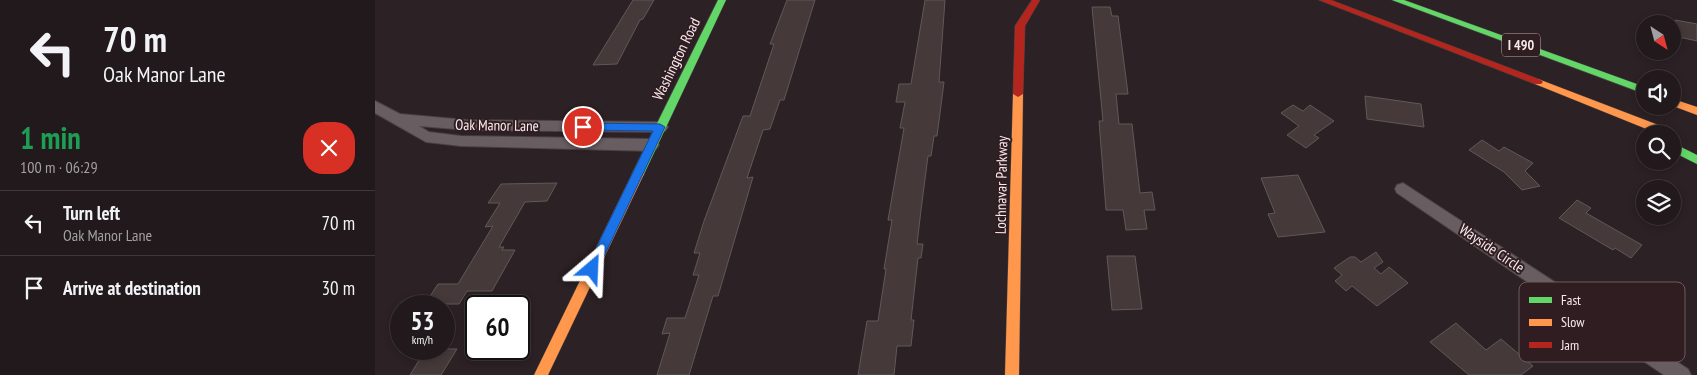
<!DOCTYPE html>
<meta charset="utf-8">
<style>
:root{--surface:#21191b;--page:#2d2628;--text:#f1f3f6;--muted:#a2a0a3;--line:#3e383a}
body{margin:0;font-family:"PT Sans Narrow",sans-serif;background:var(--page);color:var(--text);height:100vh;display:flex;flex-direction:column;font-size:19px;white-space:nowrap}
*{box-sizing:border-box;margin:0}
p{font-size:16px;color:var(--muted)}
.icon{flex:none;width:28px;height:28px;fill:none;stroke:currentColor;stroke-width:2;stroke-linecap:round;stroke-linejoin:round}
.map{position:relative;flex:1;overflow:hidden}
.drawer{display:flex;flex-direction:column;background:var(--surface);width:375px}
.drawer>*{flex:none}
.guide{background:#21191b;color:var(--text);overflow:hidden}
.needle{width:32px;rotate:144deg}
.buttons{position:absolute;left:1261px;top:15px;display:grid;gap:10px}
.buttons a{display:grid;place-items:center;width:45px;height:45px;border-radius:50%;background:var(--surface);box-shadow:0 2px 8px #0003,0 0 0 1px var(--line);font-size:25px}
.speed{position:absolute;left:15px;top:295px;display:flex;gap:10px;font-size:25px;font-weight:700;text-align:center}
.speed>*{display:grid;place-content:center;width:65px;height:65px;border-radius:50%;background:var(--surface);box-shadow:0 2px 8px #0003,0 0 0 1px var(--line);line-height:1}
.speed small{font-size:12px;font-weight:400}
.speed .limit{border:2px solid #111;border-radius:8px;background:#fff;color:#111}
.pin{position:absolute;display:grid;place-items:center;width:42px;height:42px;color:#fff;margin:-21px;border:2px solid #fff;border-radius:50%;box-shadow:0 1px 5px #0007}
.me{position:absolute;width:55px;margin:-28px;rotate:26deg;stroke-linejoin:round;filter:drop-shadow(0 0 4px #0008)}
.turn{display:flex;align-items:center;gap:18px;height:105px;padding:0 20px;font-size:22px}
.turn .icon{width:65px;height:65px;stroke-width:2.5}
.turn b{display:block;font-size:35px;line-height:42px}
.round{display:grid;place-items:center;flex:none;width:52px;height:52px;border-radius:20px;background:var(--page)}
.summary{display:flex;align-items:center;justify-content:space-between;height:85px;padding:0 20px}
h1{font-size:30px;font-weight:700;line-height:38px;color:#1e9e55}
ul{padding:0;list-style:none}
li{display:flex;align-items:center;gap:15px;height:65px;padding:0 20px;border-top:1px solid var(--line)}
li div{flex:1}
li b{display:block;font-size:19px}
li em{font-style:normal}
main{display:flex;flex:1;min-height:0}
.map>svg:first-child{display:block}
.building{fill:#45393a;stroke:#625859}
.lines{fill:none;stroke-linecap:round;stroke-linejoin:round}
.street-casing{stroke:#494043;stroke-width:2}
.fast-casing{stroke:#494043;stroke-width:1}
.slow-casing{stroke:#494043;stroke-width:1}
.jam-casing{stroke:#494043;stroke-width:1}
.street{fill:#685e61;fill-rule:evenodd}
.fast{fill:#63d668;fill-rule:evenodd}
.slow{fill:#ff974d;fill-rule:evenodd}
.jam{fill:#b3261e;fill-rule:evenodd}
.route{fill:#1a73e8;stroke:#114b97}
.labels{text-anchor:middle;dominant-baseline:central;stroke-width:4;stroke-linejoin:round;paint-order:stroke}
.shield{fill:#301d22;stroke:#bbacb0;stroke-width:1}
.shield-label{font-size:14px;font-weight:bold;fill:#f7eaed}
.street-label{font-size:15px;fill:#f7eaed;stroke:#301d22}
.key{fill:#301d22;stroke:#6c5a5f;stroke-width:1}
.key-label{font-size:14px;fill:#f7eaed}
</style>
<main>
<section class="drawer">
<div class="guide">
<div class="turn"><svg class="icon" aria-label="left" viewBox="0 0 24 24"><path d="M17 20v-9H6M10 6l-5 5 5 5"/></svg><div><b>70 m</b>Oak Manor Lane</div></div>
</div>
<div class="summary"><div><h1>1 min</h1><p>100 m · 06:29</p></div><a class="round" style="background:#d93025;color:#fff"><svg class="icon" aria-label="close" viewBox="0 0 24 24"><path d="M6 6l12 12M18 6L6 18"/></svg></a></div>
<ul>
<li><svg class="icon" aria-label="left" viewBox="0 0 24 24"><path d="M17 20v-9H6M10 6l-5 5 5 5"/></svg><div><b>Turn left</b><p>Oak Manor Lane</p></div><em>70 m</em></li>
<li><svg class="icon" aria-label="arrive" viewBox="0 0 24 24"><path d="M6 21V4h12l-3 4 3 4H6"/></svg><div><b>Arrive at destination</b></div><em>30 m</em></li>
</ul>
</section>
<div class="map">
<svg width="1322" height="375" viewBox="0 0 1322 375">
<rect width="100%" height="100%" fill="#2c2124"/>
<path class="building" d="M 258,0 L 279,0 L 268,19 L 265,20 L 242,64 L 218,65 Z
M 412,0 L 440,0 L 409,100 L 405,100 L 395,129 L 388,130 L 372,178 L 378,177 L 343,296 L 338,296 L 314,375 L 282,375 L 295,333 L 287,334 L 292,318 L 310,318 L 324,275 L 318,275 L 325,253 L 319,253 L 329,221 L 368,116 L 375,116 L 399,44 L 395,44 Z
M 550,0 L 570,0 L 564,82 L 569,82 L 562,136 L 559,136 L 556,156 L 553,156 L 546,210 L 542,244 L 548,244 L 546,258 L 543,258 L 536,320 L 539,320 L 536,346 L 522,346 L 519,375 L 483,375 L 492,321 L 503,321 L 511,269 L 509,269 L 517,220 L 513,220 L 529,128 L 525,128 L 530,102 L 521,102 L 524,84 L 536,84 Z
M 717,7 L 735,7 L 737,16 L 743,16 L 753,94 L 741,94 L 744,124 L 757,124 L 765,193 L 777,192 L 780,210 L 769,210 L 772,229 L 751,230 L 748,210 L 731,210 L 724,121 L 728,121 Z
M 1300,20 L 1322,24 L 1322,41 L 1304,37 Z
M 990,96 L 1046,104 L 1049,127 L 992,119 Z
M 918,105 L 928,111 L 935,105 L 959,121 L 939,135 L 944,138 L 931,148 L 912,135 L 924,126 L 906,113 Z
M 1107,140 L 1124,151 L 1129,147 L 1158,163 L 1150,171 L 1165,186 L 1147,190 L 1129,172 L 1094,150 Z
M 923,175 L 950,232 L 903,237 L 893,214 L 900,213 L 886,178 Z
M 182,183 L 172,201 L 150,202 L 124,247 L 129,247 L 127,250 L 140,250 L 117,291 L 92,291 L 84,304 L 50,304 L 63,284 L 83,284 L 118,226 L 110,227 L 125,203 L 113,203 L 126,184 Z
M 1202,200 L 1216,208 L 1211,213 L 1267,245 L 1256,258 L 1240,248 L 1238,250 L 1184,218 Z
M 1001,252 L 1008,262 L 999,268 L 1006,274 L 1014,267 L 1033,283 L 1002,306 L 977,286 L 971,291 L 960,281 L 967,275 L 959,268 L 975,257 L 980,257 L 986,262 Z
M 732,256 L 760,256 L 767,309 L 737,310 Z
M 1081,323 L 1111,350 L 1126,339 L 1158,366 L 1146,375 L 1094,375 L 1055,342 Z
M 51,349 L 82,349 L 66,375 L 35,375 Z"/>
<g class="lines">
<defs>
<path id="street" d="M 0,101 L 25,114 L 92,120 L 285,122 L 290,123 L 293,127 L 290,131 L 285,132 L 92,130 L 44,126 L 54,132 L 86,136 L 276,139 L 281,141 L 284,145 L 281,149 L 276,151 L 86,146 L 51,142 L 0,113 Z
M 1028,183 L 1313,369 L 1316,375 L 1289,375 L 1022,193 L 1020,189 L 1022,185 Z"/>
<path id="fast" d="M 343,0 L 351,0 L 269,174 L 267,177 L 259,177 L 257,174 Z
M 1017,0 L 1029,0 L 1270,87 L 1270,94 Z
M 1298,143 L 1322,155 L 1322,164 L 1298,152 Z"/>
<path id="slow" d="M 1163,79 L 1299,131 L 1300,134 L 1298,137 L 1298,134 L 1284,134 L 1160,84 L 1158,82 L 1160,80 Z
M 643,91 L 648,94 L 644,375 L 630,375 L 638,94 Z
M 1298,99 L 1322,107 L 1322,115 L 1298,106 Z
M 263,170 L 269,174 L 173,375 L 159,375 L 257,174 Z"/>
<path id="jam" d="M 657,0 L 665,0 L 650,26 L 648,94 L 643,97 L 638,94 L 640,26 Z
M 944,0 L 956,0 L 1166,80 L 1168,82 L 1166,84 L 1160,84 Z"/>
</defs>
<use href="#street" class="street-casing"/>
<use href="#fast" class="fast-casing"/>
<use href="#slow" class="slow-casing"/>
<use href="#jam" class="jam-casing"/>
<use href="#street" class="street"/>
<use href="#fast" class="fast"/>
<use href="#slow" class="slow"/>
<use href="#jam" class="jam"/>
</g>
<path class="route" d="M 208,123 L 285,124 L 290,127 L 223,269 L 217,274 L 211,269 L 278,131 L 208,130 L 202,127 Z"/>
<g class="labels">
<rect class="shield" x="1127" y="33.5" width="38" height="23" rx="4"/>
<g class="shield-label">
<text x="1146" y="45">I 490</text>
</g>
<g class="street-label">
<text transform="translate(301 59) rotate(-64)">Washington Road</text>
<text transform="translate(122 125) rotate(1)">Oak Manor Lane</text>
<text transform="translate(626 185) rotate(-89)">Lochnavar Parkway</text>
<text transform="translate(1117 248) rotate(34)">Wayside Circle</text>
</g>
</g>
<rect x="1144" y="282" width="166" height="80" rx="8" class="key"/>
<rect x="1154" y="297" width="23" height="6" fill="#63d668"/>
<rect x="1154" y="319" width="23" height="7" fill="#ff974d"/>
<rect x="1154" y="342" width="23" height="6" fill="#b3261e"/>
<g class="key-label">
<text x="1186" y="305">Fast</text>
<text x="1186" y="327">Slow</text>
<text x="1186" y="350">Jam</text>
</g>
</svg>
<div class="buttons">
<a><svg class="needle" viewBox="-14 -14 28 28"><path d="M0-13l5 13h-10z" fill="#e53935"/><path d="M0 13l5-13h-10z" fill="#a2a0a3"/></svg></a>
<a><svg class="icon" aria-label="sound" viewBox="0 0 24 24"><path d="M4 9h4l5-4v14l-5-4H4zM17 9q2 3 0 6"/></svg></a>
<a><svg class="icon" aria-label="search" viewBox="0 0 24 24"><circle cx="10" cy="10" r="6"/><path d="M15 15l6 6"/></svg></a>
<a><svg class="icon" aria-label="layers" viewBox="0 0 24 24"><path d="M12 4l9 5-9 5-9-5zM3 14l9 5 9-5"/></svg></a>
</div>
<div class="speed"><div>53<small>km/h</small></div><div class="limit">60</div></div>
<div class="pin" style="left:208px;top:127px;background:#d93025"><svg class="icon" aria-label="arrive" viewBox="0 0 24 24"><path d="M6 21V4h12l-3 4 3 4H6"/></svg></div>
<svg class="me" style="left:217px;top:269px" viewBox="-20 -20 40 40"><path d="M0-17L14 15 0 8-14 15z" fill="#1a73e8" stroke="#fff" stroke-width="4"/></svg>
</div>
</main>
